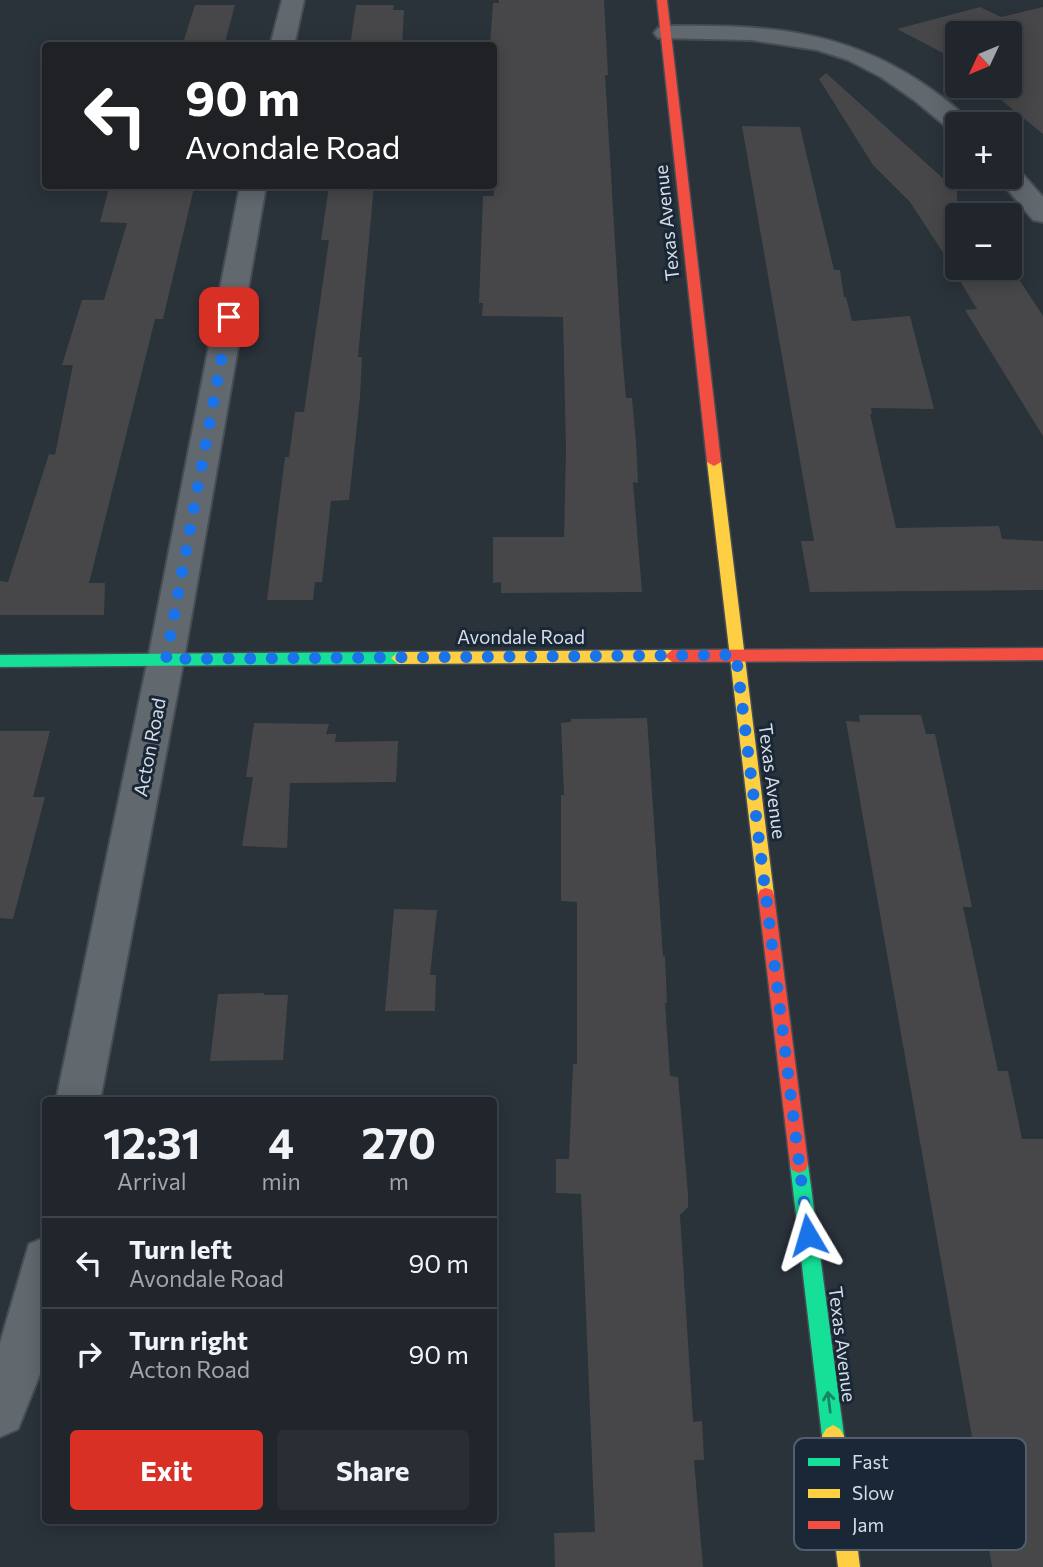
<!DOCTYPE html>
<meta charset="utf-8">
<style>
:root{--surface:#20262c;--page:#282e34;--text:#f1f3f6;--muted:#a2a5a9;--line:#3d4348;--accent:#d93025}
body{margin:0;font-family:Commissioner,sans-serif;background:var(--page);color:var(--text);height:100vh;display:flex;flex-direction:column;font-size:26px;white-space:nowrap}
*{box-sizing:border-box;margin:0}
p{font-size:23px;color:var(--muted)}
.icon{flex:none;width:38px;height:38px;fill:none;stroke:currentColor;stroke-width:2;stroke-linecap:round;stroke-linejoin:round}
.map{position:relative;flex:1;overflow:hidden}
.panel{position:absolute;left:42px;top:1097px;width:455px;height:427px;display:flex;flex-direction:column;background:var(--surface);border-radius:7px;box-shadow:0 4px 18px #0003,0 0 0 2px var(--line)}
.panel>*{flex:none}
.banner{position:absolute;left:42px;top:42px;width:455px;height:147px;border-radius:7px;box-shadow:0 4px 18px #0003,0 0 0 2px var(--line);background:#202124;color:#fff;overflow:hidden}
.needle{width:46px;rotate:226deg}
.fabs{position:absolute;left:945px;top:21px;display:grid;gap:14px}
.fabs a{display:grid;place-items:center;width:77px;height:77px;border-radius:7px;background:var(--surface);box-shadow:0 4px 18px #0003,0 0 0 2px var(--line);font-size:35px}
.pin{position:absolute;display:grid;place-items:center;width:60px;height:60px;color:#fff;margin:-30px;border-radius:14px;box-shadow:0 4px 10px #0006}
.me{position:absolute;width:77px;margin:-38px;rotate:353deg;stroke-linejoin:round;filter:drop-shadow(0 0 5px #0008)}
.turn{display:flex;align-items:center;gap:24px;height:147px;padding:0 28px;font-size:32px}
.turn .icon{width:91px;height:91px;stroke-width:2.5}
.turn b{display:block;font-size:49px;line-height:60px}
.eta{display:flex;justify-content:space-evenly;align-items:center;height:119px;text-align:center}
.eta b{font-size:42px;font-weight:700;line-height:49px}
.action{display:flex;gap:14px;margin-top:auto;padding:14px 28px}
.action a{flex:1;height:80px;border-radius:7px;background:var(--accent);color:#fff;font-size:28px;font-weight:700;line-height:80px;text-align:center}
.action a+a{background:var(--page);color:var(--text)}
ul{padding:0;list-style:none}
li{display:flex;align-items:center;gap:21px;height:91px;padding:0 28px;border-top:2px solid var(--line)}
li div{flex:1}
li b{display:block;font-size:26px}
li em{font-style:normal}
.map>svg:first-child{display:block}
.building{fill:#474749}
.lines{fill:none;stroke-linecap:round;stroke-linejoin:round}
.street-casing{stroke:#464d54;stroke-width:4}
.fast-casing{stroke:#464d54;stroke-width:3}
.slow-casing{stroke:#464d54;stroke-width:3}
.jam-casing{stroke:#464d54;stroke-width:3}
.street{fill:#61686e;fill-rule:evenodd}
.fast{fill:#16e098;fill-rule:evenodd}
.slow{fill:#ffcf43;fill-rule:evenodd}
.jam{fill:#f24e42;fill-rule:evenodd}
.oneway{stroke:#188467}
.route{stroke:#1a73e8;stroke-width:12;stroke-dasharray:0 21.6}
.labels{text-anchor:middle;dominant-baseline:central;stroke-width:6;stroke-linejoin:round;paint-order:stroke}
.street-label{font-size:19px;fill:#d5dde7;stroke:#1a2736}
.key{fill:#1a2736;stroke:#525e6b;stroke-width:2}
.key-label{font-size:19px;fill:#d5dde7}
</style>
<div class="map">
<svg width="1043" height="1567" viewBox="0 0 1043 1567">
<rect width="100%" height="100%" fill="#2a323a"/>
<path class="building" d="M 499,0 L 604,0 L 608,75 L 605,75 L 621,341 L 626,398 L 632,398 L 636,442 L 638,483 L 633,482 L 642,592 L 501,593 L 501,582 L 493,583 L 493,537 L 564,537 L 566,450 L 563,317 L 482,316 L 483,303 L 479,303 L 483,196 L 494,196 L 494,45 L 490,45 L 493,3 L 499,3 Z
M 195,5 L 235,5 L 224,46 L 182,46 Z
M 356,5 L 394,5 L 393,10 L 404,10 L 402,46 L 350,46 Z
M 980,7 L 1001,17 L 1043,7 L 1043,134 L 984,86 L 1010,86 L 1010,33 L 957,33 L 957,64 L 945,54 L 897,29 Z
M 826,73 L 957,191 L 957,274 L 910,202 L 873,165 L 819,79 Z
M 742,126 L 800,127 L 834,270 L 840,270 L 844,297 L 846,297 L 852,321 L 910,316 L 934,409 L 871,408 L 872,414 L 870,414 L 896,528 L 999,526 L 1002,539 L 1043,541 L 1043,590 L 810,592 L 801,541 L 814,541 Z
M 151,186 L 194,188 L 163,319 L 155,319 L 89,583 L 105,583 L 104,615 L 0,615 L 0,581 L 8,582 L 49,454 L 55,455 L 73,365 L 62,365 L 82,300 L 104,300 L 127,223 L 100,222 L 109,188 L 150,188 Z
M 329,186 L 374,186 L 358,357 L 362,357 L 360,397 L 349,500 L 331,501 L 322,582 L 315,582 L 313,600 L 267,600 L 285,457 L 289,457 L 295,412 L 304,412 L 329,240 L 321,240 Z
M 1016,275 L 1043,316 L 1043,436 L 965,310 L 977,309 L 960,281 Z
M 859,715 L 921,715 L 926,734 L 935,734 L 972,907 L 963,907 L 998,1071 L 1008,1071 L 1022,1139 L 1043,1139 L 1043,1567 L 992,1567 L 983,1511 L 985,1511 L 846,721 L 860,722 Z
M 647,718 L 663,956 L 665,956 L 667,1003 L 665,1003 L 670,1076 L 678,1077 L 688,1194 L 688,1207 L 680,1215 L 693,1422 L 702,1421 L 704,1460 L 694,1460 L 703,1567 L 555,1567 L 554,1533 L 595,1532 L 581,1194 L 556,1193 L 556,1159 L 569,1159 L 573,1064 L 577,1064 L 577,902 L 561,901 L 561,795 L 564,795 L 561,723 L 571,722 L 571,719 Z
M 254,723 L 329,724 L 326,734 L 336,734 L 335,742 L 398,741 L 396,782 L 290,783 L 287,848 L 242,846 L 253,777 L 246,777 Z
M 0,731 L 50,731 L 33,797 L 45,797 L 13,919 L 0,918 Z
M 394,909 L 437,910 L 430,975 L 436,975 L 435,1011 L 385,1011 Z
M 264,993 L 264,995 L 288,995 L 283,1060 L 210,1061 L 218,994 Z"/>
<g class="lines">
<defs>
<path id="street" d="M 282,0 L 304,0 L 294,46 L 270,46 Z
M 666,26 C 761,25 840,28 922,83 C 938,94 959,108 971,124 L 957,124 L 957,131 L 949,129 L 914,100 L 881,77 L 848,60 L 817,50 L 751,40 L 658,38 L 654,33 L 658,28 Z
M 1010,168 L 1019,170 L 1043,197 L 1043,222 L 1033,220 L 997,177 L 1010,177 Z
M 240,186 L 266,186 L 184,659 L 100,1101 L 56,1101 L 148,659 Z
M 46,1237 L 46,1359 L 18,1429 L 0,1437 L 0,1343 L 29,1244 Z"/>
<path id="fast" d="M 398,652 L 405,658 L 398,664 L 0,667 L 0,655 Z
M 799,1155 L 806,1158 L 808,1164 L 844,1436 L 840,1443 L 833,1447 L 826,1443 L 822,1436 L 790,1164 L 792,1158 Z"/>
<path id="slow" d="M 714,458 L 721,462 L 774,895 L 772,900 L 766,902 L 760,900 L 758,895 L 707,462 Z
M 672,650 L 679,656 L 672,662 L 398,664 L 391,658 L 398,652 Z
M 833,1425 L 840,1429 L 844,1436 L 860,1567 L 838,1567 L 822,1436 L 826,1429 Z"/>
<path id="jam" d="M 657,0 L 667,0 L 721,462 L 714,466 L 707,462 Z
M 1043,648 L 1043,660 L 672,662 L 665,656 L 672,650 Z
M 766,888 L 772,890 L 774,895 L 808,1164 L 806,1170 L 799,1173 L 792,1170 L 790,1164 L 758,895 L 760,890 Z"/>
</defs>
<use href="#street" class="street-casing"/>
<use href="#fast" class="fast-casing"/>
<use href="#slow" class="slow-casing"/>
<use href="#jam" class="jam-casing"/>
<use href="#street" class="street"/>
<use href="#fast" class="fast"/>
<use href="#slow" class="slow"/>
<use href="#jam" class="jam"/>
</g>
<defs><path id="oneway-shaft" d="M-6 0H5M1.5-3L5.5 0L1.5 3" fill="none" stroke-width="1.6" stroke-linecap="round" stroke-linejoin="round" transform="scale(1.75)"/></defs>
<use class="oneway" href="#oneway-shaft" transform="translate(829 1402) rotate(-97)"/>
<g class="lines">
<path class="route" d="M 229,317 L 166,659 L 736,655 L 808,1235"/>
</g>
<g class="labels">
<g class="street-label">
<text transform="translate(666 223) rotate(-96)">Texas Avenue</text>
<text x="521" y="636">Avondale Road</text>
<text transform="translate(149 747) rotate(-79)">Acton Road</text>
<text transform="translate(773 781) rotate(83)">Texas Avenue</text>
<text transform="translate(843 1344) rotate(83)">Texas Avenue</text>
</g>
</g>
<rect x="794" y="1438" width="232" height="112" rx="10" class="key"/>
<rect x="808" y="1458" width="32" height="8" fill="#16e098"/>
<rect x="808" y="1489" width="32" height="9" fill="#ffcf43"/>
<rect x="808" y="1521" width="32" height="8" fill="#f24e42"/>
<g class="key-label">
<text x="852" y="1469">Fast</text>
<text x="852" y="1500">Slow</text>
<text x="852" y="1532">Jam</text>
</g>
</svg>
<div class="fabs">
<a><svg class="needle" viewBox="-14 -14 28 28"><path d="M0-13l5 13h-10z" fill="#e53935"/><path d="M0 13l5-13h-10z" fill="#a2a5a9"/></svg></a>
<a>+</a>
<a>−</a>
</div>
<div class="pin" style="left:229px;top:317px;background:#d93025"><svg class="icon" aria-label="arrive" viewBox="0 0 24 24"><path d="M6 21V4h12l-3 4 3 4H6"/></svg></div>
<svg class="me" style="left:808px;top:1235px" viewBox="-20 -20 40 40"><path d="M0-17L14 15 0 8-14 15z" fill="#1a73e8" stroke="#fff" stroke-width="4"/></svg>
<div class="banner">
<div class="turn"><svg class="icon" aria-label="left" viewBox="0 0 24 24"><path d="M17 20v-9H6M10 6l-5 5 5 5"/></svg><div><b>90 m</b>Avondale Road</div></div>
</div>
<section class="panel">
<div class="eta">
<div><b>12:31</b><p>Arrival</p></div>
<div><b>4</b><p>min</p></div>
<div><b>270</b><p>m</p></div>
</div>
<ul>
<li><svg class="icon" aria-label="left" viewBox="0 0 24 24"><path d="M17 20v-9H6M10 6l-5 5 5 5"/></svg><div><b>Turn left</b><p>Avondale Road</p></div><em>90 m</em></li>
<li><svg class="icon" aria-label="right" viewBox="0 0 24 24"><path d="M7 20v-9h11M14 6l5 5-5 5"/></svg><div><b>Turn right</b><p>Acton Road</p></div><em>90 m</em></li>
</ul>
<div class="action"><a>Exit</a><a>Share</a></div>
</section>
</div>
